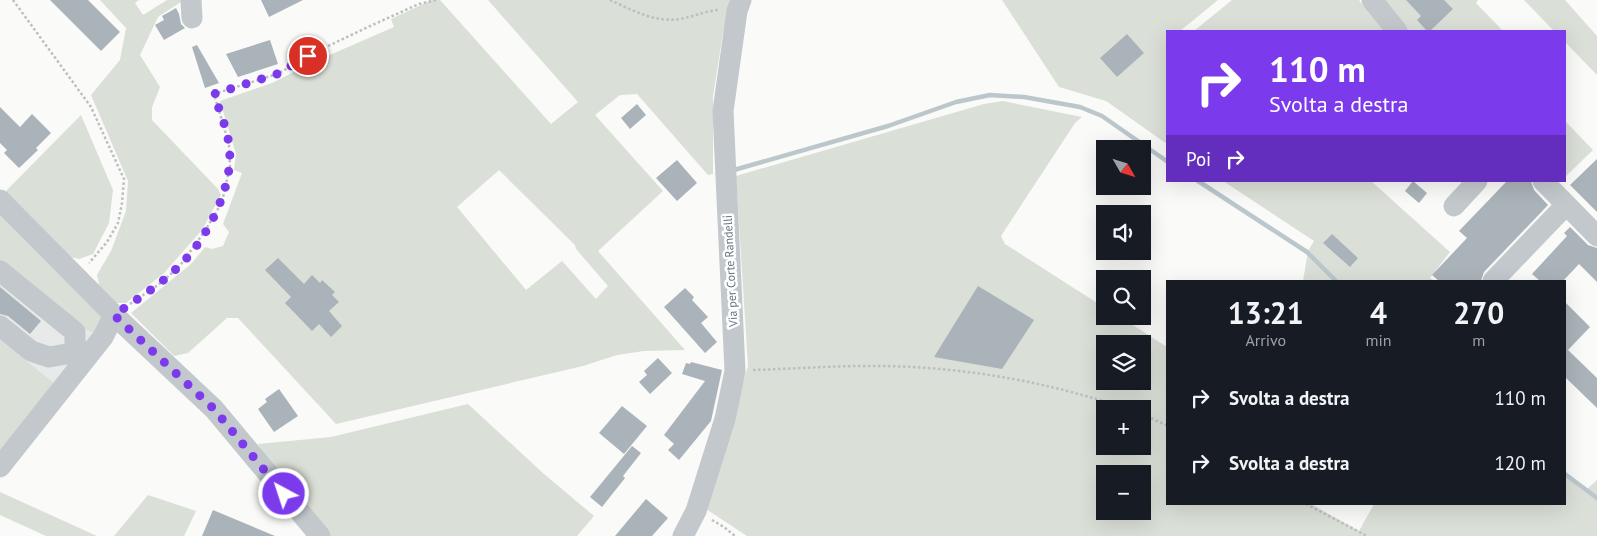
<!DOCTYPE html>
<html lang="it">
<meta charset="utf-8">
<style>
:root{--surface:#171b24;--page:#20242c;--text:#f1f3f6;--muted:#9ea1a6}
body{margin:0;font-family:"PT Sans",sans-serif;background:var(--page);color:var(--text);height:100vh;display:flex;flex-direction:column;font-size:19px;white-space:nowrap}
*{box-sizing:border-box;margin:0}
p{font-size:16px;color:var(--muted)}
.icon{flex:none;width:28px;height:28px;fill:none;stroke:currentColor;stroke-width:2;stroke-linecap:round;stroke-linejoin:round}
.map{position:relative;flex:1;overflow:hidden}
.side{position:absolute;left:1166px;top:280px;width:400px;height:225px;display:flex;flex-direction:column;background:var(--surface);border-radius:0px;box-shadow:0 5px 20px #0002}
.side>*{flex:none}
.guide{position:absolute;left:1166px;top:30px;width:400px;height:152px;border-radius:0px;box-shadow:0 5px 20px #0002;background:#7c3aed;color:#fff;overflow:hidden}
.needle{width:32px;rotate:129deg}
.buttons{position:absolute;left:1096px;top:140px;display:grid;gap:10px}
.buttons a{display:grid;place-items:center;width:55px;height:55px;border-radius:0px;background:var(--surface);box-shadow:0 5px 20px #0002;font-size:25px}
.pin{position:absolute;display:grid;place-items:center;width:42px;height:42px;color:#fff;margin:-21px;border:2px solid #fff;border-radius:50%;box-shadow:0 1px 5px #0007}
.me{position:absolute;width:55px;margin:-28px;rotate:320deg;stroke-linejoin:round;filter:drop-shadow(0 0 4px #0008)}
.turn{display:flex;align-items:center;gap:18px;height:105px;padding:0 20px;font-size:22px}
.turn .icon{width:65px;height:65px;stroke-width:2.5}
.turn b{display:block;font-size:35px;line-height:42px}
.then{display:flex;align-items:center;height:48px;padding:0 20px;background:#0003;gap:10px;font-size:19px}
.eta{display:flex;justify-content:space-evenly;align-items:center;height:85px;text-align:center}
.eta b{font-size:30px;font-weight:600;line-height:35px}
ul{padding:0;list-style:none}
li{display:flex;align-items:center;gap:15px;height:65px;padding:0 20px}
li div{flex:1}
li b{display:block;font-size:19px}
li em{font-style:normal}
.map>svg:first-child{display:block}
.built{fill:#e8e9e9}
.green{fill:#dadfd7;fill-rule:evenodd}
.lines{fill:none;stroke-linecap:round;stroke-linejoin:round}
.stream{stroke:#bbc7cb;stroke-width:4.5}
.building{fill:#aab3b9}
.path{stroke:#bbbfc2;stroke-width:2.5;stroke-dasharray:2.5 2.5;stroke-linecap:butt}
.minor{stroke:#c3c8cc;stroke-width:21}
.route{stroke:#7c3aed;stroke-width:9;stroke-dasharray:0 16.2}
.labels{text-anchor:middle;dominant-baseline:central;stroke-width:5;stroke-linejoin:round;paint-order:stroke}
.street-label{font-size:12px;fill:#657683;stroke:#fff}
</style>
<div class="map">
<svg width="1597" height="536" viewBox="0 0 1597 536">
<rect width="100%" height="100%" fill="#fafaf8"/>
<path class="built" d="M 0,262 L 86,330 L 99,335 L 58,386 L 0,340 Z"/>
<path class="green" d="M 100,0 L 139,0 L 135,3 L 143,15 L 167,0 L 181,0 L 181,2 L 158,17 L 140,55 L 160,87 L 152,107 L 152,120 L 218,189 L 221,195 L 202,230 L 164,273 L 126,303 L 111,303 L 101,293 L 97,275 L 111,251 L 126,211 L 128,181 L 91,95 L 120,60 L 126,28 Z
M 432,0 L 440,0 L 551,124 L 578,102 L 488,0 L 732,0 L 723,33 L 713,96 L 713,174 L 708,175 L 637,94 L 620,95 L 595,115 L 663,191 L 598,251 L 685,350 L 644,351 L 617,355 L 583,366 L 336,424 L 238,318 L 227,318 L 188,353 L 174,356 L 131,313 L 191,264 L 205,247 L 212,249 L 223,246 L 229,232 L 223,224 L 242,173 L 234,170 L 236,154 L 220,101 L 272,83 L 316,61 L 394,27 L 391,19 ZM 499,170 L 575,245 L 576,249 L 608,286 L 596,299 L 562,261 L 526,290 L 457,207 Z
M 1002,0 L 1218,0 L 1180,31 L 1168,31 L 1167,144 L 1106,101 L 1059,87 Z
M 1232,0 L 1359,0 L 1384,31 L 1194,31 Z
M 1384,0 L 1478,0 L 1476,3 L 1502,30 L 1405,31 Z
M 1524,0 L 1565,0 L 1597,36 L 1597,75 L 1565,42 L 1565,31 L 1554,31 Z
M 1003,101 L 1082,117 L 1075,123 L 1001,236 L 1005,244 L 1105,308 L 1105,316 L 1119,316 L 1167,347 L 1168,504 L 1311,504 L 1359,531 L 1374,504 L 1565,504 L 1565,476 L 1585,491 L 1597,480 L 1597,536 L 747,536 L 706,509 L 748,366 L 736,176 L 984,104 ZM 1105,344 L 1142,344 L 1142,381 L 1105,381 ZM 1105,409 L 1142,409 L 1142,446 L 1105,446 ZM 1105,474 L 1142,474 L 1142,511 L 1105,511 Z
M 81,115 L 113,190 L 109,223 L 93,254 L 79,259 L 70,257 L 5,192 Z
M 1565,121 L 1593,150 L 1565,177 Z
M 1223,181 L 1371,181 L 1450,252 L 1430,278 L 1435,281 L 1303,281 L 1308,251 L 1314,241 Z
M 0,209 L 107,313 L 99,335 L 86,330 L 0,262 Z
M 0,340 L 58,386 L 0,457 Z
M 468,404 L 544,474 L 594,516 L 577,536 L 328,536 L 264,455 L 258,444 L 331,437 Z
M 0,492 L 97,536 L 46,536 L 0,515 Z
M 148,495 L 196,511 L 184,536 L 114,536 Z"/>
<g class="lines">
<path class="stream" d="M 734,170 L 888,126 L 956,102 L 990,95 L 1024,97 L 1080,107 L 1102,116 L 1168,162
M 1198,181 L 1307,252 L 1336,281
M 1565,474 L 1597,498"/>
</g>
<path class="building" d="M 50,0 L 88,0 L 120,32 L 101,51 Z
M 261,0 L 303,0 L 269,17 Z
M 1406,0 L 1444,0 L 1453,9 L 1430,31 L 1427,31 L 1417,20 L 1421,16 Z
M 176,8 L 179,14 L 181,24 L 185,28 L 164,40 L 155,25 L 164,20 L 162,16 Z
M 1127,34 L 1144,53 L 1117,77 L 1100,58 Z
M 270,40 L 278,64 L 238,77 L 226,54 Z
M 197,45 L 219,83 L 205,88 L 192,47 Z
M 637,104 L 646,115 L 630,129 L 621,118 Z
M 0,107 L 20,127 L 32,114 L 51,133 L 36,148 L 38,150 L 19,168 L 4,153 L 7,150 L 0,143 Z
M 1597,159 L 1597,212 L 1570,185 Z
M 677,160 L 697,183 L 677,201 L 656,178 Z
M 1413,181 L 1427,193 L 1419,203 L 1405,191 Z
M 1507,181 L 1531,181 L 1534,190 L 1548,205 L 1484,272 L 1481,281 L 1439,281 L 1432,275 L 1467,238 L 1459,231 Z
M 1570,227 L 1588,245 L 1597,248 L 1597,282 L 1579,264 L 1563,281 L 1540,281 L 1532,274 L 1567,236 L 1564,233 Z
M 1332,234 L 1358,258 L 1350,267 L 1323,243 Z
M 278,258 L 304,284 L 312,275 L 320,283 L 322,280 L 335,292 L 332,295 L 339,302 L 329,311 L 342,326 L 331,337 L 319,324 L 312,331 L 285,303 L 291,297 L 265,270 Z
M 978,286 L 1034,320 L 1002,369 L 934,357 Z
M 0,287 L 41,321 L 30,334 L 8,316 L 0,314 Z
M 685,288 L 694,297 L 692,300 L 708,317 L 701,323 L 717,342 L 705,353 L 664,307 Z
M 1565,302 L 1590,327 L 1568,350 L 1597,378 L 1597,408 L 1565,377 Z
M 658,358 L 672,373 L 650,394 L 639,382 L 647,375 L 644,371 Z
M 691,362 L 722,370 L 711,421 L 679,460 L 668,450 L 674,444 L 664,435 L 705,381 L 682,374 L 686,363 L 690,364 Z
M 279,389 L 298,416 L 274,432 L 258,409 L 267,402 L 265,399 Z
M 622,406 L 647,426 L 624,454 L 599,433 Z
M 632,446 L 641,453 L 623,476 L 625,478 L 602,507 L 590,497 Z
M 646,499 L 668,518 L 652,536 L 615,536 Z
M 213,510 L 275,536 L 202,536 Z"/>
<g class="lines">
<path class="path" d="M 13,0 L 91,107 L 124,179 L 122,203 L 118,223 L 107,242 L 89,263
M 610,0 C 632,10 655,23 680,19 C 693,17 705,11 718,10
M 130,304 L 158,285 L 179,267 L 205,231 L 222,202 L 230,166 L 229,144 L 214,94 L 277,74 L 326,47 L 368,27 L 419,4 L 436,0
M 753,370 C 790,369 827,366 864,366 C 953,365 1043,380 1127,409
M 1142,414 L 1168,426
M 1306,504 L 1367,536
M 712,520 L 724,527 L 735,536"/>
<path class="minor" d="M 191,0 L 192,18
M 1372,0 L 1397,31
M 1543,181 L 1597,236
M 0,200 L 114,315 L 214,409 L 320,536
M 1454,206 L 1477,181
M 0,271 L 75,332 L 75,353
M 1493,281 L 1566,205
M 0,326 L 31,351 L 49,357 L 84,351 L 87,353
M 0,467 L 103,337 L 114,315
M 683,536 L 696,511 L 725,419 L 735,371 L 723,111 L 737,11 L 741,0"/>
</g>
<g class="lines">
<path class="route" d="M 284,494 L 214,409 L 114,315 C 136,300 159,286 178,267 C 207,240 235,185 229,145 C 227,128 219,110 214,94 L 277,74 L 308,56"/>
</g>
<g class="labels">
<g class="street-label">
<text transform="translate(730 271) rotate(-93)">Via per Corte Randelli</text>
</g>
</g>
</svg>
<div class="buttons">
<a><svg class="needle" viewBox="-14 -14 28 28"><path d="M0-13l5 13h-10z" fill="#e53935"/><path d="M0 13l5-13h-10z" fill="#9ea1a6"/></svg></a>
<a><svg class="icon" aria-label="sound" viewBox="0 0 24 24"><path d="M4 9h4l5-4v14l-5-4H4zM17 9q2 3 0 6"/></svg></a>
<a><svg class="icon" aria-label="search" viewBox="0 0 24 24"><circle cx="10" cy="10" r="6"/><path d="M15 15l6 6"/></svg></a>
<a><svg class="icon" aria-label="layers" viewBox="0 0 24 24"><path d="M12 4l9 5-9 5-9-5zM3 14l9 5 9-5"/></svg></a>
<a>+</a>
<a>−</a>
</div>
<div class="pin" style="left:308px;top:56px;background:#d93025"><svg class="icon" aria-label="arrive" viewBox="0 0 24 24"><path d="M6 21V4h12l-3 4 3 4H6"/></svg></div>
<svg class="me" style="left:284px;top:494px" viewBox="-20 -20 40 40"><circle r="17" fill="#7c3aed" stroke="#fff" stroke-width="3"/><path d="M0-11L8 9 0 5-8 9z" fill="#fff"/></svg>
<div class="guide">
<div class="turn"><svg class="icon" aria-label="right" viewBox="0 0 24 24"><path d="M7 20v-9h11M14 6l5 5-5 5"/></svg><div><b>110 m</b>Svolta a destra</div></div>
<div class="then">Poi<svg class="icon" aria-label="right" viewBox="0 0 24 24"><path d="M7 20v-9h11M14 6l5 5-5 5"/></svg></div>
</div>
<section class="side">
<div class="eta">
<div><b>13:21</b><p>Arrivo</p></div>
<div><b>4</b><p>min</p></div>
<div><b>270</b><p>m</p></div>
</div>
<ul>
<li><svg class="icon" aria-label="right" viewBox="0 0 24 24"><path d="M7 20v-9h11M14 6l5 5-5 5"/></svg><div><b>Svolta a destra</b></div><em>110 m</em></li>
<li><svg class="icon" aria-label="right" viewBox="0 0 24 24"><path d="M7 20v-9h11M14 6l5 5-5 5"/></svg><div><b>Svolta a destra</b></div><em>120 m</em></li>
</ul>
</section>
</div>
